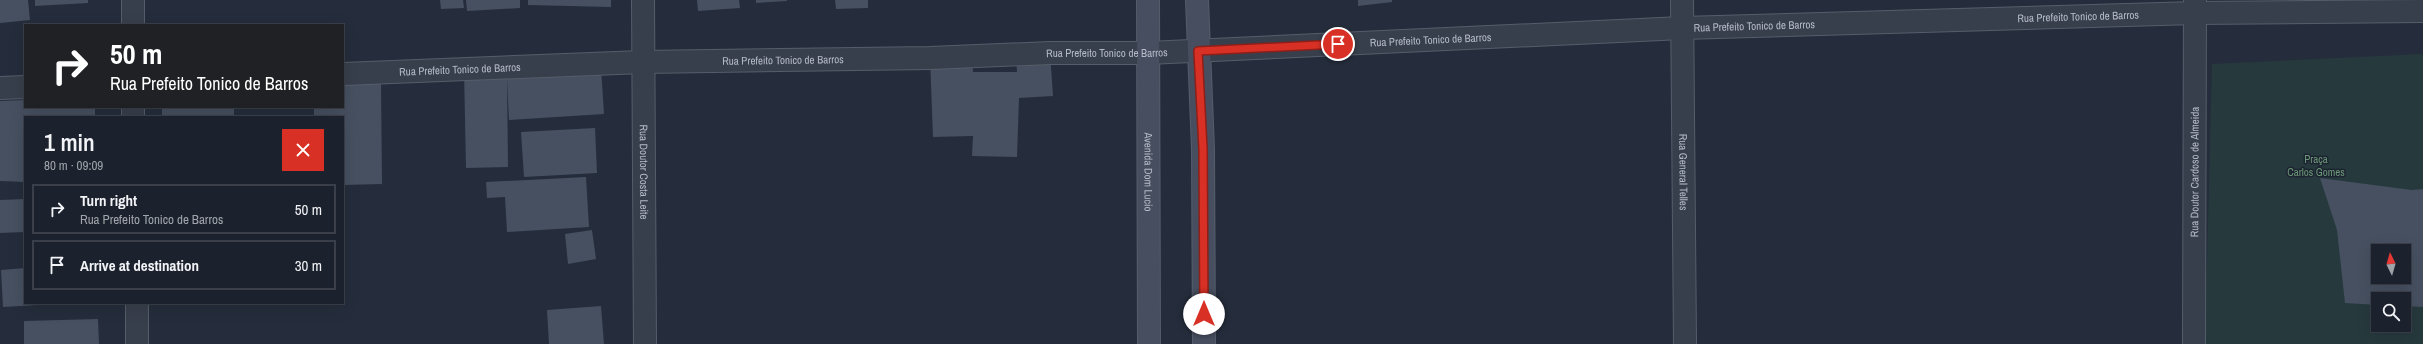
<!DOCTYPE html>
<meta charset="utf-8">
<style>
:root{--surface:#1c222d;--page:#292f39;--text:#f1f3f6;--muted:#a0a4aa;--line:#3a3f49}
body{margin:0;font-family:"Archivo Narrow",sans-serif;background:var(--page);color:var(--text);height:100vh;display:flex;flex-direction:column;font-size:15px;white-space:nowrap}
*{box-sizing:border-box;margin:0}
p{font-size:13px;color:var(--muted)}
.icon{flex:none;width:22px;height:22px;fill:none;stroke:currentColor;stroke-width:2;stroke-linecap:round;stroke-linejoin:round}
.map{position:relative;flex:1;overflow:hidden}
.drawer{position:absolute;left:24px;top:116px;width:320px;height:188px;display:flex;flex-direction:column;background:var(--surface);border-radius:0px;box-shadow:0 4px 16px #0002,0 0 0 1px var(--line)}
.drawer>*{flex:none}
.top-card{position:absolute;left:24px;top:24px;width:320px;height:84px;border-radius:0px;box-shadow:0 4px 16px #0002,0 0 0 1px var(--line);background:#202124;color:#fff;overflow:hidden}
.needle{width:26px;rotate:355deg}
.tools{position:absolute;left:2371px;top:244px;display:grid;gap:8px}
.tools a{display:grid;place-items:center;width:40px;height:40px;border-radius:0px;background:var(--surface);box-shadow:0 4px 16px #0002,0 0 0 1px var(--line);font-size:20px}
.pin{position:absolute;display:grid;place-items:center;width:34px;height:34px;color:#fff;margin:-17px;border:2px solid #fff;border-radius:50%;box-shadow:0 1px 4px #0007}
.me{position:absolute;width:44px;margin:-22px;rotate:0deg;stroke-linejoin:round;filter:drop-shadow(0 0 3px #0008)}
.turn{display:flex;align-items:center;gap:14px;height:84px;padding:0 20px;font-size:18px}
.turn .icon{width:52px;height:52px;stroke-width:2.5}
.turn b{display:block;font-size:28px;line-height:34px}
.round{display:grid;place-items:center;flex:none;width:42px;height:42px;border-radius:0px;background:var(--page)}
.head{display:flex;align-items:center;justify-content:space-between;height:68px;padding:0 20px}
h1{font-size:24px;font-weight:600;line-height:30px}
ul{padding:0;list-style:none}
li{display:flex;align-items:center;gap:12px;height:50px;margin:0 8px 6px;padding:0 12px;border:2px solid var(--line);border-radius:0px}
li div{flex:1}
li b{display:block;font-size:15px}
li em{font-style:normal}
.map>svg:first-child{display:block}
.green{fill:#26393d;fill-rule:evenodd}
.building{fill:#465060;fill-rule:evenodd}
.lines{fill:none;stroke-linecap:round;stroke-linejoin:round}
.minor-casing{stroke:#565d6a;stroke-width:24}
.tertiary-casing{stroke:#565d6a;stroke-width:24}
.secondary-casing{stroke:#565d6a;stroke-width:24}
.minor{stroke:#383f4c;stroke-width:22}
.tertiary{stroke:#383f4c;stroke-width:22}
.secondary{stroke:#474e5f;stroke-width:22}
.route-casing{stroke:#8d1f18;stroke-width:10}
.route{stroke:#d93025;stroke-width:7}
.labels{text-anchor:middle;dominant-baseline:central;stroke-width:3;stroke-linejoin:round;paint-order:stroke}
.street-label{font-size:11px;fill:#b4bac7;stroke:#1d2431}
.park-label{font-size:11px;fill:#6c9778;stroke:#1d2431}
</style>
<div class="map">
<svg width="2423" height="344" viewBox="0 0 2423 344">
<rect width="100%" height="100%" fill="#252d3c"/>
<path class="green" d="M 2423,54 L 2423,344 L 2205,344 L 2212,64 ZM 2378,251 L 2404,251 L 2404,277 L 2378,277 ZM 2378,299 L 2404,299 L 2404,325 L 2378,325 Z"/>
<path class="building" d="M 0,0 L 28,0 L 30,20 L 0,23 Z
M 35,0 L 88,0 L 88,3 L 35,6 Z
M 440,0 L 463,0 L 464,8 L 441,9 Z
M 466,0 L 520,0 L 520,8 L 467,11 Z
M 528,0 L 611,0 L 611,7 L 528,5 Z
M 697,0 L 739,0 L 740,8 L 698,11 Z
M 756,0 L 787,0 L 787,1 L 756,3 Z
M 835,0 L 868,0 L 868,8 L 836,9 Z
M 1358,0 L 1392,0 L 1392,2 L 1358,6 Z
M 1050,53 L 1053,96 L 1019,98 L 1017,157 L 972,156 L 973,136 L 933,137 L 930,58 L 972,56 L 973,72 L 1017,72 L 1016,54 Z
M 601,67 L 604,114 L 509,120 L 507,78 L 508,167 L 466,168 L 464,69 Z
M 343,80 L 381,80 L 382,184 L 343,185 L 343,117 L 314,117 L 314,107 L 343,107 Z
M 25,100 L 25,107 L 95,107 L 95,117 L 25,117 L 25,182 L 0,181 L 0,101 Z
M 162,107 L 234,107 L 234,117 L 162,117 Z
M 595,128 L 597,173 L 524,177 L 521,132 Z
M 586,177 L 589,227 L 507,232 L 505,197 L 487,198 L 486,182 Z
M 2320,178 L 2412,190 L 2423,189 L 2423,307 L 2404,306 L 2404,299 L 2378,299 L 2378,305 L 2345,303 L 2337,230 ZM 2378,251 L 2404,251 L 2404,277 L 2378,277 Z
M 25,199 L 25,232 L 0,233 L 0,200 Z
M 592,230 L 596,259 L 568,264 L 565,234 Z
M 25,268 L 25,303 L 55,304 L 3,307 L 1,270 Z
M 601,306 L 604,344 L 549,344 L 547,310 Z
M 98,319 L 99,344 L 24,344 L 24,321 Z"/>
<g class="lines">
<defs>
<g id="minor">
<path d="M 133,25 L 133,0"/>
<path id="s1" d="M 343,74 L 642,62"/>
<path d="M 0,88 L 25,87"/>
<path d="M 133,107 L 133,117"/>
<path d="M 137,303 L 137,344"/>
</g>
<g id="tertiary">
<path id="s2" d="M 643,0 L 645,344"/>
<path id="s3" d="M 1682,0 L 1685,344"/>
<path id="s4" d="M 642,62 L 930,58 L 1050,53 L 1148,53 L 1682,28 L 2195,13 L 2423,11"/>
<path id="s5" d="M 2194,344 L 2195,0"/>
</g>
<g id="secondary">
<path id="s6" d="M 1148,0 L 1149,344"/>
<path d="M 1197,0 L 1203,149 L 1204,344"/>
</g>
</defs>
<use href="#minor" class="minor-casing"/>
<use href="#tertiary" class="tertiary-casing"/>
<use href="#secondary" class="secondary-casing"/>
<use href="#minor" class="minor"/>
<use href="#tertiary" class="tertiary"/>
<use href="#secondary" class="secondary"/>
</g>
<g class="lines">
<defs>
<path id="route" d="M 1204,314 L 1203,149 L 1198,51 L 1338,44"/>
</defs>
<use href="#route" class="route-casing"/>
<use href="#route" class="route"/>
</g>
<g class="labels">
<g class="street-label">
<text stroke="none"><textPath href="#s4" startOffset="1437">Rua Prefeito Tonico de Barros</textPath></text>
<text stroke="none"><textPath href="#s4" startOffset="1113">Rua Prefeito Tonico de Barros</textPath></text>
<text stroke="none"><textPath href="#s4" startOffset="789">Rua Prefeito Tonico de Barros</textPath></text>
<text stroke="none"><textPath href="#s4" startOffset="465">Rua Prefeito Tonico de Barros</textPath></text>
<text stroke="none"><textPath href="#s4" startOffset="141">Rua Prefeito Tonico de Barros</textPath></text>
<text stroke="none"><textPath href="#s1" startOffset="117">Rua Prefeito Tonico de Barros</textPath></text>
<text stroke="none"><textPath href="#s2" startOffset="172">Rua Doutor Costa Leite</textPath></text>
<text stroke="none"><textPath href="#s6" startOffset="172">Avenida Dom Lucio</textPath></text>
<text stroke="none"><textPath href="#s3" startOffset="172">Rua General Telles</textPath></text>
<text stroke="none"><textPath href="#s5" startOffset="172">Rua Doutor Cardoso de Almeida</textPath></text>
</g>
<g class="park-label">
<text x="2316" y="159">Praça<tspan x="2316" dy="13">Carlos Gomes</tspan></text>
</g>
</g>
</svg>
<div class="tools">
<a><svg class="needle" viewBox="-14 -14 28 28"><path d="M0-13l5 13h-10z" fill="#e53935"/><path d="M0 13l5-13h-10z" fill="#a0a4aa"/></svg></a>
<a><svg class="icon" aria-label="search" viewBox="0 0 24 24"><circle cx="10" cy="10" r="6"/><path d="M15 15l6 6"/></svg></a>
</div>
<div class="pin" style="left:1338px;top:44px;background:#d93025"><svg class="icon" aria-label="arrive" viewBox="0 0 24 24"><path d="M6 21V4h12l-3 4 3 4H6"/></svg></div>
<svg class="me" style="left:1204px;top:314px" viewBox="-20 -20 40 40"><circle r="19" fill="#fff"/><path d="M0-13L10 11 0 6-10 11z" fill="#d93025"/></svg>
<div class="top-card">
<div class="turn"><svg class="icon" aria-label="right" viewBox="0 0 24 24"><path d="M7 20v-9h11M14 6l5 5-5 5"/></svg><div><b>50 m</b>Rua Prefeito Tonico de Barros</div></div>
</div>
<section class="drawer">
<div class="head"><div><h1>1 min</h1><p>80 m · 09:09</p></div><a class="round" style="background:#d93025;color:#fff"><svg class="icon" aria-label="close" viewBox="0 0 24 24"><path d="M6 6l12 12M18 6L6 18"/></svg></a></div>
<ul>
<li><svg class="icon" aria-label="right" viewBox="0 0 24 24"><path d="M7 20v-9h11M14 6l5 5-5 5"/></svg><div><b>Turn right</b><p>Rua Prefeito Tonico de Barros</p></div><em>50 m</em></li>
<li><svg class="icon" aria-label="arrive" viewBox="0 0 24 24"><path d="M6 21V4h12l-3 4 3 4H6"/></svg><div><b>Arrive at destination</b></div><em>30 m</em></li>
</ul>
</section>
</div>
